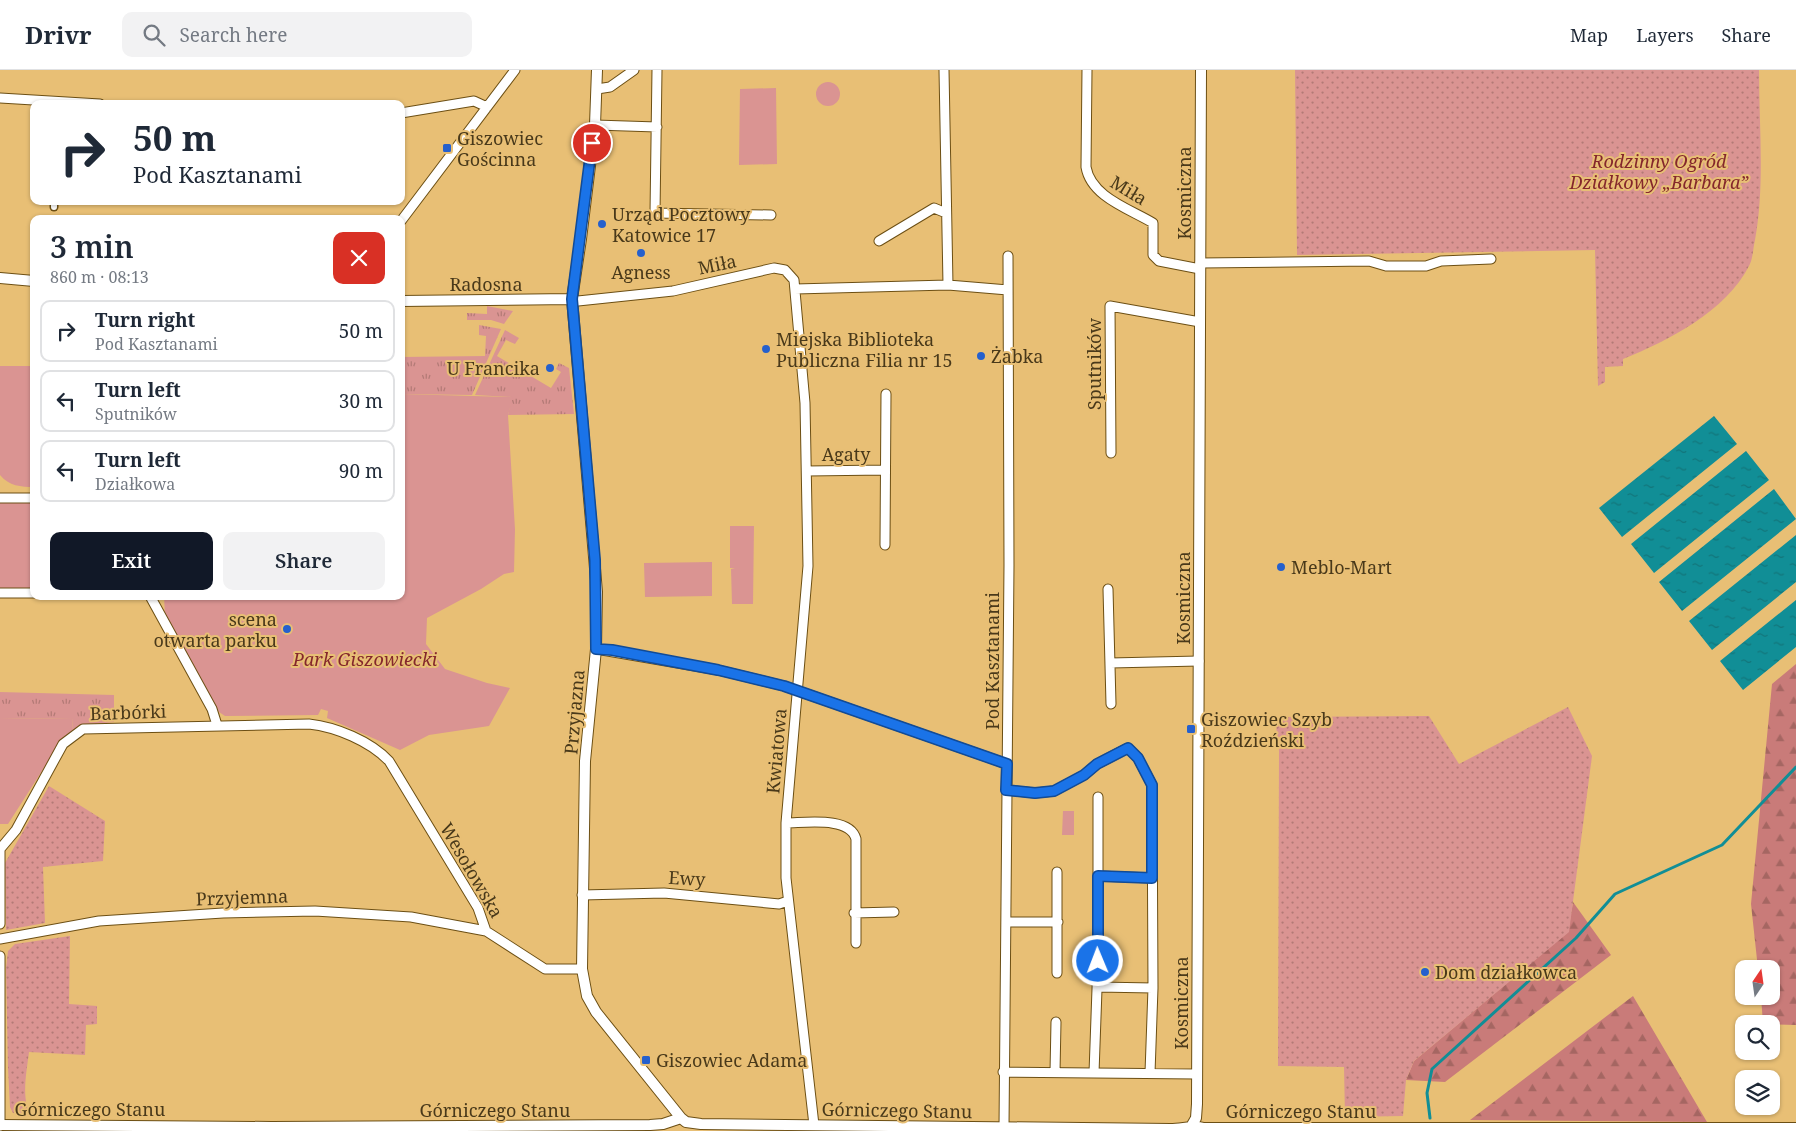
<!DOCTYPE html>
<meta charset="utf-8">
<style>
:root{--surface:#fff;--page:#f2f2f3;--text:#1f2937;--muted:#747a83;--line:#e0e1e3;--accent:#111827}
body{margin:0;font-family:"Noto Serif",serif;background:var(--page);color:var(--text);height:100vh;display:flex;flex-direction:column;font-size:19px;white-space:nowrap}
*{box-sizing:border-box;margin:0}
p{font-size:16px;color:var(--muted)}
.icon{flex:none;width:28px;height:28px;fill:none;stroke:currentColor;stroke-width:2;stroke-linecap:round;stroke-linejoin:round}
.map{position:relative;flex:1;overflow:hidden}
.panel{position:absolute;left:30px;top:145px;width:375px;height:385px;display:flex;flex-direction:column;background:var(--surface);border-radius:10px;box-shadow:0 1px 4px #0004}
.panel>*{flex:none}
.guide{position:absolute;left:30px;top:30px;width:375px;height:105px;border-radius:10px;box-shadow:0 1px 4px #0004;background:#fff;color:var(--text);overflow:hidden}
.needle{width:32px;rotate:13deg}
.buttons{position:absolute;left:1735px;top:890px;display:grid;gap:10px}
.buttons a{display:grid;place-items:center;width:45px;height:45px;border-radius:10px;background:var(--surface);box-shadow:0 1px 4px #0004;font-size:25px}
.pin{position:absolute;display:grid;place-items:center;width:42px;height:42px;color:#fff;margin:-21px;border:2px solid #fff;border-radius:50%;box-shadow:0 1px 5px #0007}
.me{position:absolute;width:55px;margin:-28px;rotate:359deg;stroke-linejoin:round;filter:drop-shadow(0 0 4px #0008)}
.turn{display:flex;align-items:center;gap:18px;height:105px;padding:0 20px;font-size:22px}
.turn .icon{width:65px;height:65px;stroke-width:2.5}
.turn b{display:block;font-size:35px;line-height:42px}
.round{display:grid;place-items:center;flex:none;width:52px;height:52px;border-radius:10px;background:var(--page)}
.summary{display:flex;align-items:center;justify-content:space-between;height:85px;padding:0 20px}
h1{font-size:30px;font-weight:600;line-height:38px}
.primary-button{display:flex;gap:10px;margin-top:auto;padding:10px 20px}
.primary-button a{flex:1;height:58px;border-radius:10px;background:var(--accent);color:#fff;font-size:20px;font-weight:600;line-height:58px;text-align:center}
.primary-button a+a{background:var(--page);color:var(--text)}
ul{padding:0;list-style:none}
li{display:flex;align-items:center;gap:15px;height:62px;margin:0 10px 8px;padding:0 10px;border:2px solid var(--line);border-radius:10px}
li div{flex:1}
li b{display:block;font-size:19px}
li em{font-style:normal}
header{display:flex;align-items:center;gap:30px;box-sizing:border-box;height:70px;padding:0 25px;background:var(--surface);border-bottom:1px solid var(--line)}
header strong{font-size:24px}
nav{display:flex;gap:28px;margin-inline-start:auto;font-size:18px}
.search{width:350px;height:45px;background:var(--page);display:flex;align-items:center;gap:12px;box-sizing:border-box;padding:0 18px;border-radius:10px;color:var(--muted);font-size:19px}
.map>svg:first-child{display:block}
.grass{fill:url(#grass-tufts)}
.forest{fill:url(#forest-firs)}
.park{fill:#da9492}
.garden{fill:url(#garden-dots)}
.water{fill:url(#water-ripples)}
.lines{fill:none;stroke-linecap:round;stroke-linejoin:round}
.stream{stroke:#118e96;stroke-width:3}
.pedestrian-casing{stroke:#6c4f14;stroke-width:9}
.minor-casing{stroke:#6c4f14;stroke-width:11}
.tertiary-casing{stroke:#6c4f14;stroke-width:12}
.pedestrian{stroke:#fff;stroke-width:6}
.minor{stroke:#fff;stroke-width:9}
.tertiary{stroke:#fff;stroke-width:10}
.route-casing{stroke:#114b97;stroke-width:12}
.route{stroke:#1a73e8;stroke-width:9}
.poi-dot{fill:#2560cd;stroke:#e8bf75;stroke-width:2}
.labels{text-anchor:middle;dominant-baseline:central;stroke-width:4;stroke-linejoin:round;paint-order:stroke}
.poi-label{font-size:18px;fill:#49391a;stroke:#e8bf75;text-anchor:start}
.park-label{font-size:18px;font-style:italic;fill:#84272c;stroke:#e8bf75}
.street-label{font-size:18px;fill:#49391a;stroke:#e8bf75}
</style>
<header>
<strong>Drivr</strong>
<div class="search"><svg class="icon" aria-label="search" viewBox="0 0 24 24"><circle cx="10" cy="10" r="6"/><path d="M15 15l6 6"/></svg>Search here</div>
<nav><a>Map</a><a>Layers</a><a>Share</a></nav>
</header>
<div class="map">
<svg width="1796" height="1061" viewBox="0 0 1796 1061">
<defs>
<pattern id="grass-tufts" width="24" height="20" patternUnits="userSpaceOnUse" patternTransform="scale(1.25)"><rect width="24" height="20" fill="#da9492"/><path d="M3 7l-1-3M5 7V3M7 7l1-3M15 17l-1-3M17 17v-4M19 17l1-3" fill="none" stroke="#b37a76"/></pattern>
<pattern id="forest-firs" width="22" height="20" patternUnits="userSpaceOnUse" patternTransform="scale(1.25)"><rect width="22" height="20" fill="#c97b79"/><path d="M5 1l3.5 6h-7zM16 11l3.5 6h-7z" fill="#a56662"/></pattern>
<pattern id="garden-dots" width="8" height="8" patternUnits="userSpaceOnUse" patternTransform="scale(1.25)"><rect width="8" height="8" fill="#da9492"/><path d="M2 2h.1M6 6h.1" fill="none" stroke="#b37a76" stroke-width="1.8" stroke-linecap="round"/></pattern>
<pattern id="water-ripples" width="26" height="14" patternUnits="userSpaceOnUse" patternTransform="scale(1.25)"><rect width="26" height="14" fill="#118e96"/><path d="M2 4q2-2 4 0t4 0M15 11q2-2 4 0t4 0" fill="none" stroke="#12757a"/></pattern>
</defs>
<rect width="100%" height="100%" fill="#e8bf75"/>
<path class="grass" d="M 487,236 L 513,241 L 504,254 L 491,250 L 467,250 L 467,243 L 487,244 Z
M 479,255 L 501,259 L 472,325 L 401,324 L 401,287 L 485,286 L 486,266 L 479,265 Z
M 505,260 L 519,268 L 515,274 L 506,270 L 497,286 L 551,318 L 561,302 L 556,299 L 559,293 L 569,298 L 574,344 L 508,345 L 512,327 L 475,325 Z
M 0,622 L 114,625 L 114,652 L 86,655 L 73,661 L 72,648 L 0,649 Z"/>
<path class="forest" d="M 1796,594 L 1796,955 L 1763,954 L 1761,926 L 1771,926 L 1771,899 L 1758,899 L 1751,834 L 1772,614 Z
M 1573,832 L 1611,885 L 1445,1012 L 1406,1010 L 1414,991 L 1568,862 Z
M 1633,926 L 1707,1052 L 1470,1050 Z"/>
<path class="park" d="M816 24a12 12 0 1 1 24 0a12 12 0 1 1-24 0Z
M 776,18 L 777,94 L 739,95 L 740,19 Z
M 0,296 L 34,296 L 34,417 C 21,417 9,416 0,405 Z
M 401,324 L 513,327 L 508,345 L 515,459 L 514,502 L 504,504 L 481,519 L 427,548 L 426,574 L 445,599 L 487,613 L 510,618 L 489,656 L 429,665 L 400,680 L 327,648 L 328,641 L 321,639 L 318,645 L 225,646 L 219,642 L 165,546 L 164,526 L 401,526 Z
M 0,432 L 34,432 L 34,520 L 0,519 Z
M 730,456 L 754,456 L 753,534 L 732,534 L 731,499 L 735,498 L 730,498 Z
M 712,492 L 712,526 L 645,527 L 644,493 Z
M 72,648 L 73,661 L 58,676 L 8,754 L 0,754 L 0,649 Z
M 1063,741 L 1074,741 L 1074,765 L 1062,765 Z"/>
<path class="garden" d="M 1295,0 L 1759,0 C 1759,56 1765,115 1755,170 C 1753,178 1753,189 1749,196 C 1726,241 1668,271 1623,289 L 1623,296 L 1605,297 L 1605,312 L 1598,316 L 1595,180 L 1297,185 Z
M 1568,637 L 1592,686 L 1569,862 L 1414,991 L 1406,1010 L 1403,1046 L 1345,1047 L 1344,997 L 1278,996 L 1279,681 L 1275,647 L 1429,646 L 1459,694 Z
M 49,716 L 105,751 L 103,791 L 43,797 L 45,853 L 6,860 L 5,793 Z
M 70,866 L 69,934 L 97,936 L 97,954 L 86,955 L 85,985 L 29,982 C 27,1000 20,1032 32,1046 L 13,1043 L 10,1037 L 8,998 L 6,898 L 8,881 L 15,874 Z"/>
<path class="water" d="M 1714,346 L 1737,374 L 1622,467 L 1599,438 Z
M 1746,381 L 1769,410 L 1654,503 L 1631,474 Z
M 1774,419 L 1796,449 L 1682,541 L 1659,512 Z
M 1796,465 L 1796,512 L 1712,580 L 1689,551 Z
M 1796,530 L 1796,577 L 1743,620 L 1720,591 Z"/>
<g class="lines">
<path class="stream" d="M 1430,1048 L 1427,1023 L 1432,999 L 1576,868 L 1615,824 L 1722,775 L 1796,697"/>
<defs>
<path id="pedestrian" d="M 54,137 L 54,131"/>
<path id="minor" d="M 657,0 L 655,143 L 771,145
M 944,0 L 948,215
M 1087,0 L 1086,97 C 1091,127 1130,139 1153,153 L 1153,185 L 1159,191 L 1200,199
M 597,19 L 610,17 L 634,0
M 0,28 L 100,34
M 401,43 L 474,31 L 487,37
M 595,55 L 657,57
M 401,151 L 515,0
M 879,171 L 934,138 L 946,143
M 1200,193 L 1369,191 L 1386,196 L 1426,196 L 1441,191 L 1491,189
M 795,219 L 948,215 L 1008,220
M 572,229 L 578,231 L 673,221 L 774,198 L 785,200 L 794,210 L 805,333 L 808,496 L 786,753 L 786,808 L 814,1055
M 1111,383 L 1110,236 L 1200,252
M 807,401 L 885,400
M 0,428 L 34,428
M 885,475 L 886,324
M 1108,519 L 1111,634
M 0,523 L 34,523
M 150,526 L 212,639 L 217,655
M 596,579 L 718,600 L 784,616 L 1007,694
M 1110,593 L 1199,591
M 1006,720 L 1035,723 L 1054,721 L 1084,705 L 1097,694 L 1128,678 L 1138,688 L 1152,715 L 1153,918 L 1150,1003
M 786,753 C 805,753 850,746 856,769 L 856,873
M 1057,802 L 1057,903
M 1098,806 L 1152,808
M 582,825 L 664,823 L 779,834 L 788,831
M 854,843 L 894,842
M 1007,852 L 1058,852
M 0,854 L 0,779 L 16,760 L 63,674 L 83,659 L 309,654 C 336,657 370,671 389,691 L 478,838 L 486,861 L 545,899 L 582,899
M 0,869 L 99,851 L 223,843 L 315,841 L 411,847 L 486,861
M 0,886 L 0,1056
M 1098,917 L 1153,918
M 1003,1002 L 1197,1004
M 1055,1002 L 1056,952
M 1094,1003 L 1098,891 L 1098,727
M 1004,1057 L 1009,495 L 1008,186"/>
<path id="tertiary" d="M 597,0 L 595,55 L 581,169 L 572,229 L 597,522 L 596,579 L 585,691 L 582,899 L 587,926 L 596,942 L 681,1048 L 686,1052 L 701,1054 L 1170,1059 C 1183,1059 1192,1055 1204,1058 L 1796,1058
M 0,208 L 34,211
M 401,231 L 572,229
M 0,1055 L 272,1057 L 650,1055 L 663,1054 L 681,1048
M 1192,1055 L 1196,1048 L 1197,1034 L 1201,0"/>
</defs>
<use href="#pedestrian" class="pedestrian-casing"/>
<use href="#minor" class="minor-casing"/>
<use href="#tertiary" class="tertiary-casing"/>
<use href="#pedestrian" class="pedestrian"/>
<use href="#minor" class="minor"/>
<use href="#tertiary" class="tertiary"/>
</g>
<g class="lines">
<defs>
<path id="route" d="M 592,73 L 572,229 L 595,490 L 596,579 L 612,580 L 718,600 L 784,616 L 1007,694 L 1006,720 L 1035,723 L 1054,721 L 1084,705 L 1097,694 L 1128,678 L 1138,688 L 1152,715 L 1152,808 L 1098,806 L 1098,891"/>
</defs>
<use href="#route" class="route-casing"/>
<use href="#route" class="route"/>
</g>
<g class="poi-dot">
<rect x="442" y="73" width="10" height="10" rx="2.5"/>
<circle cx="602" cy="154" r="5"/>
<circle cx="641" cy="183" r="5"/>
<circle cx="766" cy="279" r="5"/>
<circle cx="981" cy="286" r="5"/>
<circle cx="550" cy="298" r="5"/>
<circle cx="1281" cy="497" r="5"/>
<circle cx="287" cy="559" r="5"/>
<rect x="1186" y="654" width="10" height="10" rx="2.5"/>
<circle cx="1425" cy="902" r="5"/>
<rect x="641" y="985" width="10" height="10" rx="2.5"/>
</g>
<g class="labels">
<g class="poi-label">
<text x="457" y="68">Giszowiec<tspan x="457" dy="21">Gościnna</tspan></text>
<text x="612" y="144">Urząd Pocztowy<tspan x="612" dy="21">Katowice 17</tspan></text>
<text x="641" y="202" text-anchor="middle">Agness</text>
<text x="776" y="269">Miejska Biblioteka<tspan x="776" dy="21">Publiczna Filia nr 15</tspan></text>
<text x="991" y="286">Żabka</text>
<text x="540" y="298" text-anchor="end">U Francika</text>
<text x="1291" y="497">Meblo-Mart</text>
<text x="277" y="549" text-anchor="end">scena<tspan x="277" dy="21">otwarta parku</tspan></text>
<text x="1201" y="649">Giszowiec Szyb<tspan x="1201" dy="21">Roździeński</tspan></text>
<text x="1435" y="902">Dom działkowca</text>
<text x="656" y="990">Giszowiec Adama</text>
</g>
<g class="park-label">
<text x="1659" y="91">Rodzinny Ogród<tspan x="1659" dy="21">Działkowy „Barbara”</tspan></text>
<text x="365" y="589">Park Giszowiecki</text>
</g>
<g class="street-label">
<text transform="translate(1129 120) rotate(31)">Miła</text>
<text transform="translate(1184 123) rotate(-90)">Kosmiczna</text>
<text transform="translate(717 194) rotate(-12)">Miła</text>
<text x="486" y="214">Radosna</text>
<text transform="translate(1094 294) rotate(-90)">Sputników</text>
<text x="846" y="384">Agaty</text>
<text transform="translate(1183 528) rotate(-90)">Kosmiczna</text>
<text transform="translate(992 591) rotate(-90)">Pod Kasztanami</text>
<text transform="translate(128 642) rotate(-2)">Barbórki</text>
<text transform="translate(574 642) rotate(-85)">Przyjazna</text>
<text transform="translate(776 681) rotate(-85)">Kwiatowa</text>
<text transform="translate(472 800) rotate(60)">Wesołowska</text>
<text transform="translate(687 808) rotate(4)">Ewy</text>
<text transform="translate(242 827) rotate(-2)">Przyjemna</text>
<text transform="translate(1181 933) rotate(-90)">Kosmiczna</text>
<text x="90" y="1039">Górniczego Stanu</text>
<text x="495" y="1040">Górniczego Stanu</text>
<text transform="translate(897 1040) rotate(1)">Górniczego Stanu</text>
<text x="1301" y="1041">Górniczego Stanu</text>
</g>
</g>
</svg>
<div class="buttons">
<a><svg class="needle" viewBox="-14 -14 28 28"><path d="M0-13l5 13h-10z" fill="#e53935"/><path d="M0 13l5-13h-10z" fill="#747a83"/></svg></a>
<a><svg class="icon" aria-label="search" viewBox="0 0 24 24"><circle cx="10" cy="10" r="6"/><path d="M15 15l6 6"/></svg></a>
<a><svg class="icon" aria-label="layers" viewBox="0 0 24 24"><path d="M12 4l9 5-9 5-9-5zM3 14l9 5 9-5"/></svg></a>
</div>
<div class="pin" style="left:592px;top:73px;background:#d93025"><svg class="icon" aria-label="arrive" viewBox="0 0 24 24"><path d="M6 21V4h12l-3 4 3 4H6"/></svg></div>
<svg class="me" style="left:1098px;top:891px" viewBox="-20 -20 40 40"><circle r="17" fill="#1a73e8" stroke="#fff" stroke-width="3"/><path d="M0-11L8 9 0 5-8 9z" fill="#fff"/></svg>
<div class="guide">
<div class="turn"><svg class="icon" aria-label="right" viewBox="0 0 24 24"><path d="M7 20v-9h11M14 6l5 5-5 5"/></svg><div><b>50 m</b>Pod Kasztanami</div></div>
</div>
<section class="panel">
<div class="summary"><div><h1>3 min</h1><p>860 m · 08:13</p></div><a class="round" style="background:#d93025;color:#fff"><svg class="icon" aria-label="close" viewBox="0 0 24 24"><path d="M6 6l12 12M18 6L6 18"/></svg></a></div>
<ul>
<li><svg class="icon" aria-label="right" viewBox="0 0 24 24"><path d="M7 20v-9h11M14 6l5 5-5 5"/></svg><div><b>Turn right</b><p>Pod Kasztanami</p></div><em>50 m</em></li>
<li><svg class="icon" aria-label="left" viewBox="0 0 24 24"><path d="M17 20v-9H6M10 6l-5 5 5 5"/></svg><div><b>Turn left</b><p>Sputników</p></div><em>30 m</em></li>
<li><svg class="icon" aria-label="left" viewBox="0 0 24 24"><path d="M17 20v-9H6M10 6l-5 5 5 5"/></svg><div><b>Turn left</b><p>Działkowa</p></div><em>90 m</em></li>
</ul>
<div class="primary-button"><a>Exit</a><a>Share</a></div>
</section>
</div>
